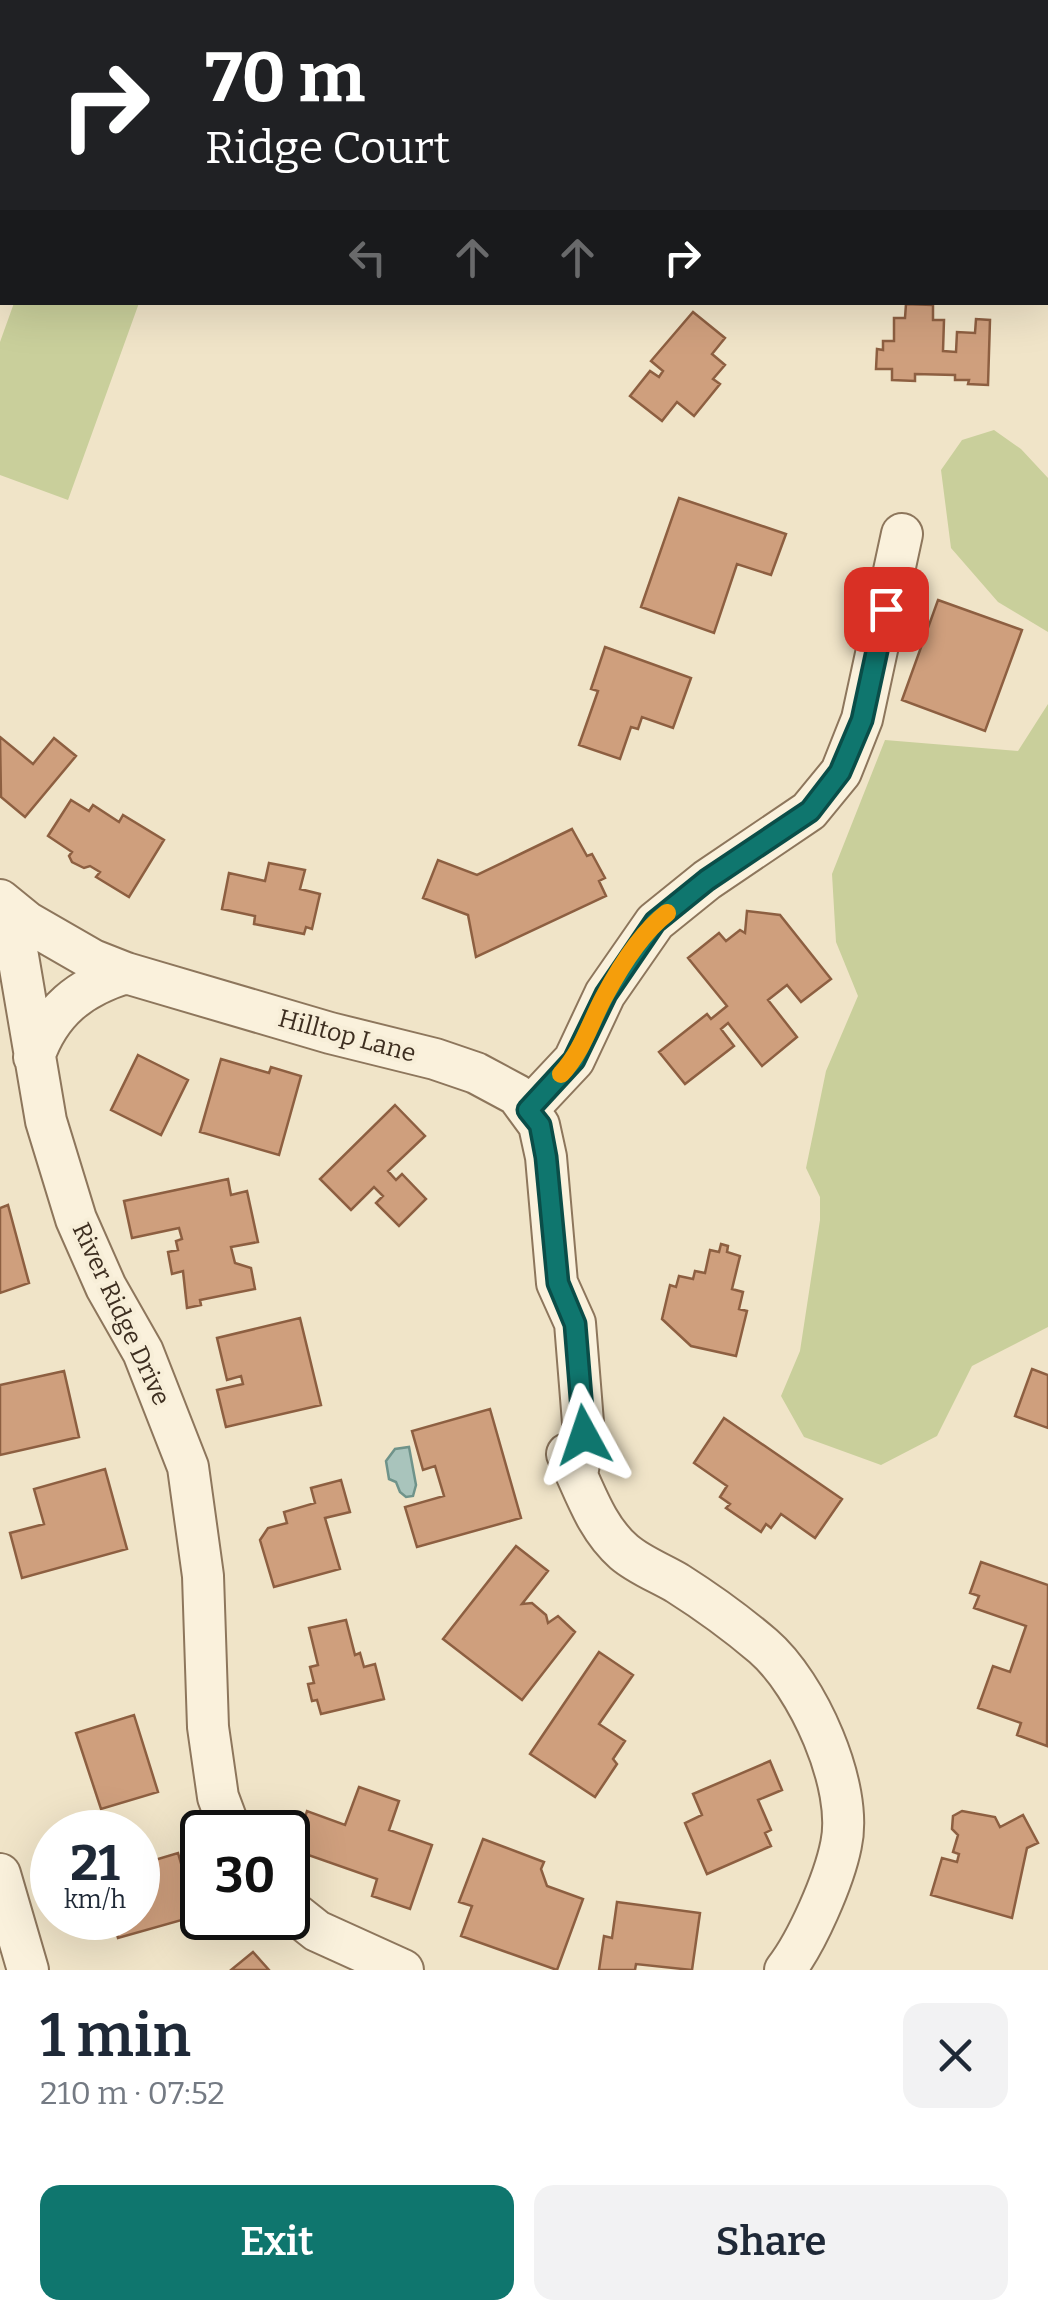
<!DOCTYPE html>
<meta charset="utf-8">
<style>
:root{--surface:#fff;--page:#f2f2f3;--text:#1f2937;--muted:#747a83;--accent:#0f766e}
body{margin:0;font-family:Bitter,serif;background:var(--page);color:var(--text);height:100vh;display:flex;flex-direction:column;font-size:38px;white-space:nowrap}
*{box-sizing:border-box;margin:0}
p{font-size:32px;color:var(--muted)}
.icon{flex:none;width:55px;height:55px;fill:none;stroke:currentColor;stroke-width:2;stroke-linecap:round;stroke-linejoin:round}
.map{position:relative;height:1970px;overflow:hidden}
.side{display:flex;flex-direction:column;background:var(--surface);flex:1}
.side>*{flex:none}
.banner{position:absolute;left:0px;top:0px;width:1050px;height:305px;box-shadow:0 10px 40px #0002;background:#202124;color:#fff;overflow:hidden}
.speed{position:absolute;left:30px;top:1810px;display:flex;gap:20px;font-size:50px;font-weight:700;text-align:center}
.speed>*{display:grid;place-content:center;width:130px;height:130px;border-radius:50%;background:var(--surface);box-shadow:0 10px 40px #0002;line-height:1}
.speed small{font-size:25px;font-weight:400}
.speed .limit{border:5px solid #111;border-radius:15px;background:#fff;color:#111}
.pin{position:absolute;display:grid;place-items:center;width:85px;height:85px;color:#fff;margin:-42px;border-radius:20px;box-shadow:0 5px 15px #0006}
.me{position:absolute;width:110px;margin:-55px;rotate:355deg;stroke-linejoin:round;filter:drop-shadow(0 0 8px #0008)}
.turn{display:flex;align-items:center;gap:35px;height:210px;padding:0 40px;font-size:45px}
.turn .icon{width:130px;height:130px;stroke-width:2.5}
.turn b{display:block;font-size:70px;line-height:85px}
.lanes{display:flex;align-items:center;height:95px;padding:0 40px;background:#0003;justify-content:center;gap:50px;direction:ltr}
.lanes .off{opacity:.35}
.round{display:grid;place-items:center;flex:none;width:105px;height:105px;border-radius:20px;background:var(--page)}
.headline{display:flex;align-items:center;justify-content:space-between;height:170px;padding:0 40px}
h1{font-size:60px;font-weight:600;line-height:75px}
.button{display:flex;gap:20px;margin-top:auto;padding:20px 40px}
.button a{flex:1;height:115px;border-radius:20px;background:var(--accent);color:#fff;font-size:40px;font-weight:600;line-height:115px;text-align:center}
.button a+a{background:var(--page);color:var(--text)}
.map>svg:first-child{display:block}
.green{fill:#c9cf9b}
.water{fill:#a9c4bc;stroke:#6f938a;stroke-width:2.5}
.building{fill:#cf9f7d;stroke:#8d5f41;stroke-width:2.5}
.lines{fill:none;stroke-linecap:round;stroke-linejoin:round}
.minor-casing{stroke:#8d765c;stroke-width:44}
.minor{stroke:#faf1dc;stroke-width:40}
.route-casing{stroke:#0a4d48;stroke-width:25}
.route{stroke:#0f766e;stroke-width:18}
.slow{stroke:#f59e0b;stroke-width:18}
.labels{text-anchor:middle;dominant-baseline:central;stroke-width:8;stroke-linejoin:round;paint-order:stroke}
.street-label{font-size:25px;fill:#3d2e20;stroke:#f7eed8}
</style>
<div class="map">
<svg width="1048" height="1970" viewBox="0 0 1048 1970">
<rect width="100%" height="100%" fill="#f0e4c8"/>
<path class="green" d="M 14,303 L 139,303 L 68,500 L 0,475 L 0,342 Z
M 994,430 L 1021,449 L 1048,478 L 1048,632 L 998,602 L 951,548 L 941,470 L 962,440 Z
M 1048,704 L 1048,1327 L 972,1366 L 937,1436 L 881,1465 L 804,1437 L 781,1396 L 800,1351 L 820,1220 L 820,1197 L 806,1168 L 826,1071 L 858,996 L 836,942 L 832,874 L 885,740 L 1018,751 Z"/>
<path class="water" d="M 409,1447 L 416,1485 L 413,1496 L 406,1497 L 400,1492 L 396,1482 L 389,1479 L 386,1461 L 395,1449 Z"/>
<path class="building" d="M 128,0 L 237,0 L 239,2 L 127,2 Z
M 906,304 L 933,305 L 933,320 L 944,320 L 943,351 L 956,352 L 957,332 L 975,333 L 976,319 L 990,320 L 988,385 L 968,384 L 969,380 L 955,380 L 955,375 L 915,374 L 915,381 L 892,380 L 892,369 L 876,369 L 877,349 L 883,350 L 883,341 L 894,341 L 894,318 L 905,318 Z
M 693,312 L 725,338 L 712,354 L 725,365 L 713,379 L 720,384 L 694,416 L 677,402 L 662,421 L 630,396 L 650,371 L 659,377 L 663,371 L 651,361 Z
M 679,498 L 786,534 L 771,575 L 737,564 L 714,633 L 641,607 Z
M 938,600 L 1022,630 L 985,731 L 902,700 Z
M 605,647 L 691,678 L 673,728 L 642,717 L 638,729 L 631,727 L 620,759 L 579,745 L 598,691 L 591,689 Z
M 0,737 L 33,764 L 54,738 L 76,756 L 25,817 L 1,797 Z
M 71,800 L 89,811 L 93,805 L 119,822 L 123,815 L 164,840 L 129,897 L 96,877 L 100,872 L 90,866 L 84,868 L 72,862 L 69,856 L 72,852 L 48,836 Z
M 572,829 L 587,856 L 592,854 L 605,878 L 599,881 L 606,896 L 476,957 L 468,915 L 423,898 L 438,860 L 477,875 Z
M 269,863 L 305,870 L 300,889 L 320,894 L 312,929 L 306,927 L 304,934 L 254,924 L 255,916 L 222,909 L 229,873 L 265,881 Z
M 747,911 L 780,915 L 831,979 L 801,1002 L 787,985 L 768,1000 L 797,1037 L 762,1066 L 728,1023 L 721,1029 L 734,1046 L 685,1084 L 659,1052 L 707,1014 L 711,1019 L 727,1006 L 688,958 L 719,933 L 726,941 L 740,930 L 745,933 Z
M 138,1055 L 188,1080 L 161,1135 L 111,1110 Z
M 221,1059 L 269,1073 L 271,1067 L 301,1076 L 279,1155 L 200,1132 Z
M 395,1105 L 425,1136 L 388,1171 L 396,1180 L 402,1174 L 426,1199 L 399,1226 L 376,1203 L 383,1196 L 374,1187 L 351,1210 L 320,1179 Z
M 228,1179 L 231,1195 L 247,1191 L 258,1242 L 231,1247 L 235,1263 L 251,1268 L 255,1289 L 200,1300 L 201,1305 L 187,1308 L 183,1271 L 172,1274 L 168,1252 L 178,1250 L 176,1241 L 182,1239 L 179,1228 L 132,1238 L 124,1201 Z
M 8,1205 L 29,1283 L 0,1293 L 0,1208 Z
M 721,1244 L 728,1246 L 727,1252 L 740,1256 L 732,1289 L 743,1292 L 739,1309 L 747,1311 L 736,1356 L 691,1346 L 662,1319 L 670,1285 L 676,1287 L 679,1276 L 693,1279 L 695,1271 L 705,1273 L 710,1250 L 719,1252 Z
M 300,1318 L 321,1405 L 226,1427 L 217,1390 L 243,1384 L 241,1376 L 227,1380 L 217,1338 Z
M 1032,1369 L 1048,1375 L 1048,1428 L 1015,1416 Z
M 64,1371 L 79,1437 L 0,1455 L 0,1385 Z
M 490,1409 L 521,1518 L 417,1547 L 405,1507 L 444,1496 L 435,1466 L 423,1470 L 412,1431 Z
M 724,1418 L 842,1499 L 815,1538 L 781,1514 L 771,1528 L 766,1524 L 761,1532 L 726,1508 L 730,1504 L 720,1497 L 727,1486 L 694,1463 Z
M 105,1469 L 127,1549 L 22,1578 L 10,1533 L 44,1524 L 34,1489 Z
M 341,1480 L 350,1512 L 325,1518 L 340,1569 L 274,1587 L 260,1540 L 268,1528 L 287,1523 L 284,1512 L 315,1503 L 311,1488 Z
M 516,1546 L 548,1571 L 522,1604 L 532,1603 L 546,1615 L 548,1623 L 558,1616 L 575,1632 L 522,1700 L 443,1639 Z
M 981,1562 L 1048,1585 L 1047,1746 L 1017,1735 L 1021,1723 L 978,1708 L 993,1666 L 1010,1672 L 1026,1626 L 974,1608 L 979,1596 L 970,1593 Z
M 346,1620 L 355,1655 L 360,1653 L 364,1667 L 375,1664 L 384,1699 L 321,1714 L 317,1700 L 312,1701 L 308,1684 L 314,1683 L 310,1667 L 318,1665 L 309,1628 Z
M 599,1652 L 633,1675 L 599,1724 L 625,1741 L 613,1759 L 617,1764 L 595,1797 L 530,1754 Z
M 134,1715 L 158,1792 L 101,1809 L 76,1733 Z
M 770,1761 L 782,1790 L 758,1800 L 771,1830 L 765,1833 L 771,1846 L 707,1874 L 685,1823 L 702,1815 L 693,1794 Z
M 359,1787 L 399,1801 L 389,1830 L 432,1845 L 410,1909 L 372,1896 L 377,1879 L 294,1850 L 307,1811 L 345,1825 Z
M 962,1811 L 995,1817 L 1000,1827 L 1023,1815 L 1038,1843 L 1027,1848 L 1012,1918 L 931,1895 L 942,1858 L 957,1862 L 959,1854 L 953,1852 L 958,1835 L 952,1829 L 953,1816 Z
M 483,1839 L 544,1862 L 541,1869 L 547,1886 L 583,1899 L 557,1970 L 461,1936 L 472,1906 L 459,1902 Z
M 178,1853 L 196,1916 L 118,1938 L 112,1918 L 138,1918 L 138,1865 Z
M 617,1902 L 700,1913 L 692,1970 L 636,1964 L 635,1970 L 599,1970 L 604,1936 L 612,1938 Z
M 253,1952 L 269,1970 L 231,1970 Z"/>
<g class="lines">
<defs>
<path id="minor" d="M 1045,0 L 1048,1
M 0,900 L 27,922 L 93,960 L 126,973 L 330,1033 L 435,1059 L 476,1073 L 517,1095 L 539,1125 L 546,1157 L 557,1283 L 575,1323 L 584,1435 L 577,1475
M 0,917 L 18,956 L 46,1121 L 76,1219 L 106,1287 L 143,1352 L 188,1467 L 203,1576 L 208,1727 L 218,1797 L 231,1832
M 34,1057 C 50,1011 80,987 126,973
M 528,1109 L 574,1060 L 605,994 L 655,922 L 707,880 L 809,811 L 841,772 L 862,719 L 902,534
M 567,1454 C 584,1488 595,1527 624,1552 C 639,1565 660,1573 677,1583 C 707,1602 736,1623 763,1646 C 807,1684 854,1786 841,1845 C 834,1880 807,1942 785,1970
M 0,1874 L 28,1970
M 288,1908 L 317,1931 L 403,1970"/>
</defs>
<use href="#minor" class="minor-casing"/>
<use href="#minor" class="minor"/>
</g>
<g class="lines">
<defs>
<path id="route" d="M 584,1435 L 575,1324 L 558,1283 L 546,1157 L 540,1125 L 528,1110 L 574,1060 L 606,994 L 655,922 L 707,880 L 810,811 L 840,772 L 862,720 L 886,609"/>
</defs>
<use href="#route" class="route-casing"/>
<use href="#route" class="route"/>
<path class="slow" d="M 561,1074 C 582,1052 590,1023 604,997 C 619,969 642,932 667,913"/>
</g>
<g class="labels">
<g class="street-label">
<text transform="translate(347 1036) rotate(15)">Hilltop Lane</text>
<text transform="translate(121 1314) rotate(65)">River Ridge Drive</text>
</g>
</g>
</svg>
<div class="speed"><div>21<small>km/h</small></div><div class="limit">30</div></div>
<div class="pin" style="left:886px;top:609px;background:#d93025"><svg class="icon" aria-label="arrive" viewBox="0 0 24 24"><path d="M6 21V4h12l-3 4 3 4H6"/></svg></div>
<svg class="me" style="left:584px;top:1435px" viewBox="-20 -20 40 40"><path d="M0-17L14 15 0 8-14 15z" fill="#0f766e" stroke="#fff" stroke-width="4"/></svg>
<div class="banner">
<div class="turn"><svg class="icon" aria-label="right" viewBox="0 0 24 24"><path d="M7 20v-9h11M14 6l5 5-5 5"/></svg><div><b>70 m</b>Ridge Court</div></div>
<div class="lanes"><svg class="icon off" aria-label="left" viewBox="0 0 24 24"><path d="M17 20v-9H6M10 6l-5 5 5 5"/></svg><svg class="icon off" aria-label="ahead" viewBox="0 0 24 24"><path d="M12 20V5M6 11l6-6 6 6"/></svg><svg class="icon off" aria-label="ahead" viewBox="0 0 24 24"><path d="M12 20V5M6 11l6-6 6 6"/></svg><svg class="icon" aria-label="right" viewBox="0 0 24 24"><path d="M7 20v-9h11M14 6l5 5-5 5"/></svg></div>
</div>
</div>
<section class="side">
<div class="headline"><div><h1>1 min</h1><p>210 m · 07:52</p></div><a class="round"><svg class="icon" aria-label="close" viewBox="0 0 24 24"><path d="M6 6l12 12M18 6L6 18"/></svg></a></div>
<div class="button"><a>Exit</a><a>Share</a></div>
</section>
